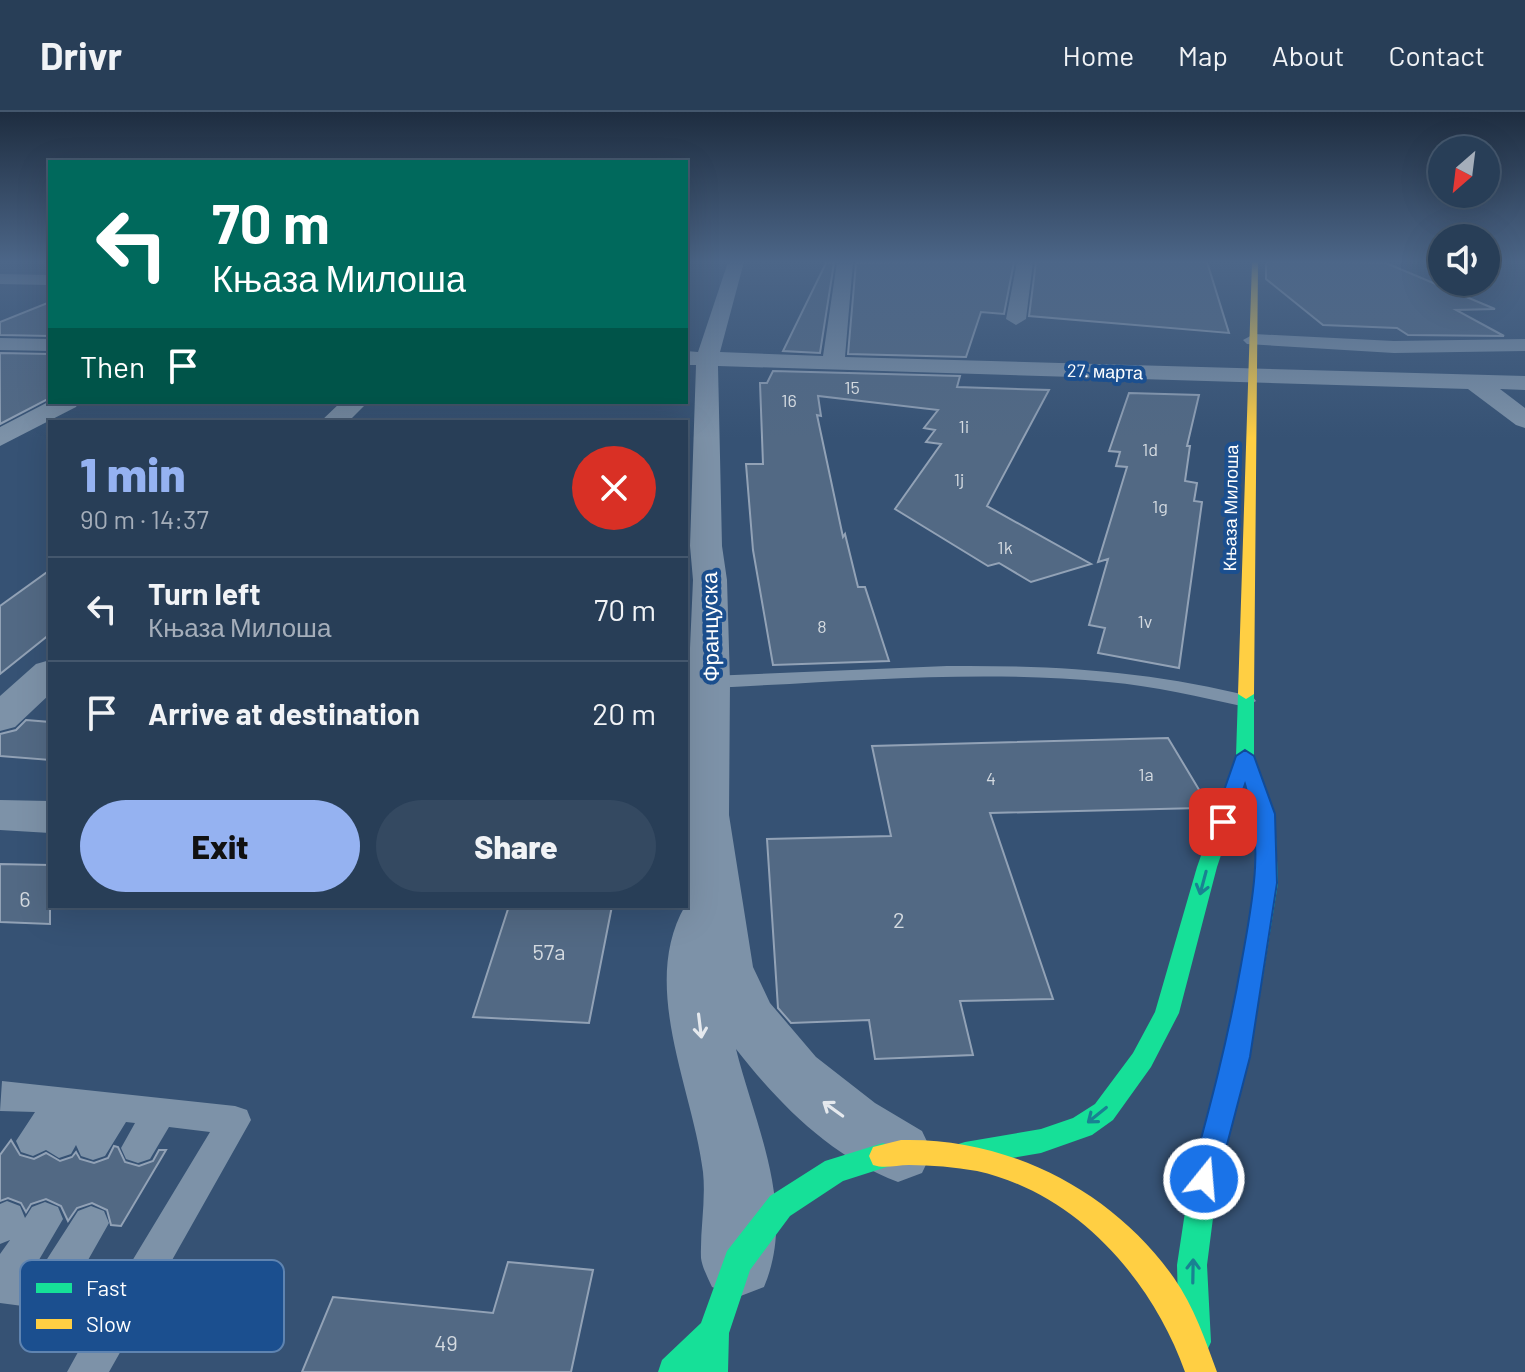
<!DOCTYPE html>
<meta charset="utf-8">
<style>
:root{--surface:#283e57;--page:#344961;--text:#f1f3f6;--muted:#a5aeba;--line:#44576d;--accent:#95b2f1}
body{margin:0;font-family:Barlow,sans-serif;background:var(--page);color:var(--text);height:100vh;display:flex;flex-direction:column;font-size:30px;white-space:nowrap}
*{box-sizing:border-box;margin:0}
p{font-size:26px;color:var(--muted)}
.icon{flex:none;width:44px;height:44px;fill:none;stroke:currentColor;stroke-width:2;stroke-linecap:round;stroke-linejoin:round}
.map{position:relative;flex:1;overflow:hidden}
.details{position:absolute;left:48px;top:308px;width:640px;height:488px;display:flex;flex-direction:column;background:var(--surface);border-radius:0px;box-shadow:0 8px 32px #0002,0 0 0 2px var(--line)}
.details>*{flex:none}
.guide{position:absolute;left:48px;top:48px;width:640px;height:244px;border-radius:0px;box-shadow:0 8px 32px #0002,0 0 0 2px var(--line);background:#00695c;color:#fff;overflow:hidden}
.needle{width:52px;rotate:208deg}
.controls{position:absolute;left:1428px;top:24px;display:grid;gap:16px}
.controls a{display:grid;place-items:center;width:72px;height:72px;border-radius:50%;background:var(--surface);box-shadow:0 8px 32px #0002,0 0 0 2px var(--line);font-size:40px}
.pin{position:absolute;display:grid;place-items:center;width:68px;height:68px;color:#fff;margin:-34px;border-radius:16px;box-shadow:0 4px 12px #0006}
.me{position:absolute;width:88px;margin:-44px;rotate:17deg;stroke-linejoin:round;filter:drop-shadow(0 0 6px #0008)}
.turn{display:flex;align-items:center;gap:28px;height:168px;padding:0 32px;font-size:36px}
.turn .icon{width:104px;height:104px;stroke-width:2.5}
.turn b{display:block;font-size:56px;line-height:68px}
.then{display:flex;align-items:center;height:76px;padding:0 32px;background:#0003;gap:16px;font-size:30px}
.round{display:grid;place-items:center;flex:none;width:84px;height:84px;border-radius:42px;background:var(--page)}
.summary{display:flex;align-items:center;justify-content:space-between;height:136px;padding:0 32px}
h1{font-size:48px;font-weight:800;line-height:60px;color:var(--accent)}
.cta{display:flex;gap:16px;margin-top:auto;padding:16px 32px}
.cta a{flex:1;height:92px;border-radius:48px;background:var(--accent);color:#111;font-size:32px;font-weight:800;line-height:92px;text-align:center}
.cta a+a{background:var(--page);color:var(--text)}
ul{padding:0;list-style:none}
li{display:flex;align-items:center;gap:24px;height:104px;padding:0 32px;border-top:2px solid var(--line)}
li div{flex:1}
li b{display:block;font-size:30px}
li em{font-style:normal}
header{display:flex;align-items:center;gap:48px;box-sizing:border-box;height:112px;padding:0 40px;background:var(--surface);border-bottom:2px solid var(--line)}
header strong{font-size:38px}
nav{display:flex;gap:44px;margin-inline-start:auto;font-size:28px}
.map>svg:first-child{display:block}
.building{fill:#526984;stroke:#92a2b6;stroke-width:2}
.lines{fill:none;stroke-linecap:round;stroke-linejoin:round}
.lane{fill:#7d92a8;fill-rule:evenodd}
.street{fill:#7d92a8;fill-rule:evenodd}
.fast{fill:#16e098;fill-rule:evenodd}
.slow{fill:#ffcf43;fill-rule:evenodd}
.oneway{stroke:#198292}
.oneway2{stroke:#e5e9ee}
.route{fill:#1a73e8;stroke:#114b97;stroke-width:2}
.labels{text-anchor:middle;dominant-baseline:central;stroke-width:8;stroke-linejoin:round;paint-order:stroke}
.far-street-label{font-size:18px;fill:#fff;stroke:#1b4f8f}
.number-label{font-size:18px;fill:#d4dae0}
.street-label{font-size:22px;fill:#fff;stroke:#1b4f8f}
.near-number-label{font-size:22px;fill:#d4dae0}
.key{fill:#1b4f8f;stroke:#5f84b1;stroke-width:2}
.key-label{font-size:22px;fill:#fff}
</style>
<header>
<strong>Drivr</strong>
<nav><a>Home</a><a>Map</a><a>About</a><a>Contact</a></nav>
</header>
<div class="map">
<svg width="1525" height="1260" viewBox="0 0 1525 1260">
<rect width="100%" height="100%" fill="#365274"/>
<path class="building" d="M 1014,150 L 1004,202 L 981,200 L 966,245 L 848,242 L 856,151 Z
M 1036,150 L 1207,150 L 1229,221 L 1029,204 Z
M 1266,150 L 1386,151 L 1495,197 L 1456,198 L 1504,224 L 1408,223 L 1397,216 L 1323,213 L 1266,167 Z
M 826,151 L 834,151 L 820,241 L 783,239 Z
M 50,190 L 50,224 L 0,223 L 0,210 Z
M 0,241 L 50,242 L 50,286 L 0,312 Z
M 773,259 L 960,264 L 957,275 L 1049,278 L 987,394 L 1091,452 L 1031,470 L 999,451 L 988,454 L 895,397 L 941,332 L 926,330 L 935,318 L 924,316 L 938,298 L 818,284 L 821,304 L 817,303 L 843,425 L 845,422 L 858,475 L 865,475 L 889,549 L 773,553 L 753,438 L 746,352 L 763,352 L 760,271 L 767,271 Z
M 1129,281 L 1199,283 L 1187,334 L 1190,334 L 1185,369 L 1197,371 L 1194,389 L 1202,390 L 1179,556 L 1098,541 L 1105,516 L 1089,513 L 1108,447 L 1098,450 L 1127,355 L 1116,354 L 1120,340 L 1109,339 Z
M 50,458 L 50,522 L 0,562 L 0,494 Z
M 26,608 L 50,610 L 50,648 L 0,644 L 0,622 L 16,618 Z
M 1168,626 L 1204,686 L 1200,696 L 990,701 L 1053,887 L 960,889 L 973,943 L 875,947 L 869,908 L 791,911 L 778,896 L 767,727 L 891,724 L 872,634 Z
M 0,752 L 50,753 L 50,812 L 0,810 Z
M 509,794 L 612,794 L 589,911 L 473,905 Z
M 11,1028 L 20,1043 L 34,1047 L 46,1041 L 60,1049 L 72,1045 L 76,1040 L 80,1047 L 94,1051 L 108,1046 L 114,1034 L 118,1035 L 125,1050 L 139,1054 L 153,1049 L 159,1038 L 166,1038 L 121,1114 L 111,1113 L 107,1098 L 92,1091 L 77,1096 L 68,1109 L 61,1094 L 46,1087 L 31,1092 L 26,1100 L 21,1091 L 8,1086 L 0,1089 L 0,1043 Z
M 508,1150 L 593,1158 L 571,1260 L 302,1260 L 333,1185 L 493,1201 Z"/>
<g class="lines">
<path class="lane" d="M 947,554 C 1054,553 1150,559 1253,585 L 1256,589 L 1246,595 C 1200,585 1154,574 1108,570 C 976,557 842,570 710,576 L 700,570 L 710,564 Z
M 2,969 L 235,994 L 247,998 L 251,1008 L 109,1260 L 67,1260 L 98,1204 L 0,1191 L 0,1142 L 10,1128 L 0,1132 L 0,1092 L 7,1089 L 20,1094 L 25,1106 L 32,1095 L 45,1090 L 58,1095 L 63,1107 L 33,1158 L 40,1158 L 78,1099 L 91,1094 L 104,1099 L 109,1111 L 79,1164 L 120,1169 L 210,1020 L 169,1015 L 150,1047 L 138,1051 L 126,1047 L 121,1036 L 135,1011 L 126,1010 L 105,1044 L 93,1048 L 81,1044 L 76,1033 L 71,1042 L 59,1046 L 46,1038 L 33,1044 L 21,1040 L 16,1029 L 35,1000 L 0,999 Z"/>
<path class="street" d="M 728,150 L 744,150 L 720,240 L 823,244 L 837,150 L 853,150 L 845,245 L 1525,264 L 1525,278 L 1500,277 L 1525,296 L 1525,316 L 1516,313 L 1468,277 L 718,254 L 722,434 L 727,468 L 730,570 L 729,703 L 753,855 L 770,891 L 816,945 L 875,991 L 922,1019 L 932,1040 L 922,1061 L 898,1070 C 831,1045 779,992 736,937 C 755,1013 797,1097 764,1175 L 738,1185 L 712,1175 C 708,1166 702,1155 701,1146 C 700,1117 706,1089 703,1060 C 693,977 639,874 685,794 L 690,793 L 686,752 L 686,626 L 693,468 L 690,434 L 696,253 L 686,253 L 686,239 L 698,240 Z
M 1017,150 L 1033,150 L 1026,207 L 1016,213 L 1006,207 Z
M 0,162 L 50,163 L 50,173 L 0,172 Z
M 1254,222 L 1394,229 L 1525,227 L 1525,239 L 1394,241 L 1247,232 L 1243,228 Z
M 0,226 L 50,227 L 50,239 L 0,238 Z
M 50,289 L 79,290 L 76,295 L 0,334 L 0,315 Z
M 341,290 L 368,290 L 348,310 L 320,310 Z
M 50,548 L 50,582 L 15,615 L 0,619 L 0,584 L 36,552 Z
M 0,688 L 50,689 L 50,721 L 0,718 Z"/>
<path class="fast" d="M 1246,577 L 1254,582 L 1254,644 L 1275,702 L 1278,771 L 1250,945 L 1218,1067 L 1207,1153 L 1211,1230 L 1206,1241 L 1195,1246 L 1184,1241 L 1179,1230 L 1177,1153 L 1190,1067 L 1224,945 L 1256,771 L 1255,702 L 1245,672 L 1217,755 L 1179,901 L 1151,955 L 1113,1008 L 1092,1023 L 1041,1041 L 965,1054 L 955,1051 L 951,1042 L 955,1033 L 965,1030 L 1041,1017 L 1073,1006 L 1095,992 L 1133,941 L 1155,900 L 1197,755 L 1236,644 L 1238,582 Z
M 883,1031 L 893,1035 L 897,1044 L 893,1053 L 843,1069 L 790,1104 L 750,1158 L 729,1221 L 728,1260 L 658,1260 L 662,1248 L 701,1211 L 727,1139 L 770,1084 L 825,1049 Z"/>
<path class="slow" d="M 1252,150 L 1258,150 L 1254,582 L 1246,587 L 1238,582 Z
M 901,1028 C 1008,1025 1113,1079 1174,1166 C 1194,1195 1205,1227 1217,1260 L 1185,1260 C 1152,1167 1076,1081 977,1059 C 955,1055 931,1053 909,1053 C 896,1053 885,1057 873,1053 L 869,1044 L 873,1035 Z"/>
</g>
<defs><path id="oneway-shaft" d="M-6 0H5M1.5-3L5.5 0L1.5 3" fill="none" stroke-width="1.6" stroke-linecap="round" stroke-linejoin="round" transform="scale(2)"/></defs>
<g class="oneway">
<use href="#oneway-shaft" transform="translate(1203 771) rotate(105)"/>
<use href="#oneway-shaft" transform="translate(1097 1003) rotate(141)"/>
<use href="#oneway-shaft" transform="translate(1193 1159) rotate(-89)"/>
</g>
<g class="oneway2">
<use href="#oneway-shaft" transform="translate(700 914) rotate(83)"/>
<use href="#oneway-shaft" transform="translate(833 997) rotate(-144)"/>
</g>
<linearGradient id="sky" x2="0" y2="1"><stop stop-color="#1e2d40"/><stop offset="0.46" stop-color="#4c6688"/><stop offset="1" stop-color="#4c6688" stop-opacity="0"/></linearGradient>
<rect width="1525" height="326" fill="url(#sky)"/>
<path class="route" d="M 1245,638 L 1254,644 L 1275,702 L 1277,771 L 1250,945 L 1218,1067 L 1214,1077 L 1204,1081 L 1194,1077 L 1190,1067 C 1210,995 1228,927 1241,853 C 1252,791 1265,734 1245,672 L 1230,714 L 1216,714 L 1213,710 L 1236,644 Z"/>
<g class="labels">
<g class="far-street-label">
<text transform="translate(1105 259) rotate(2)">27. марта</text>
<text transform="translate(1230 396) rotate(-89)">Књаза Милоша</text>
</g>
<g class="number-label">
<text x="852" y="275">15</text>
<text x="789" y="288">16</text>
<text x="964" y="314">1i</text>
<text x="1150" y="337">1d</text>
<text x="959" y="367">1j</text>
<text x="1160" y="394">1g</text>
<text x="1005" y="435">1k</text>
<text x="1145" y="509">1v</text>
<text x="822" y="514">8</text>
<text x="1146" y="662">1a</text>
<text x="991" y="666">4</text>
</g>
<g class="street-label">
<text transform="translate(709 515) rotate(-91)">Француска</text>
</g>
<g class="near-number-label">
<text x="25" y="786">6</text>
<text x="899" y="807">2</text>
<text x="549" y="839">57a</text>
<text x="446" y="1230">49</text>
</g>
</g>
<rect x="20" y="1148" width="264" height="92" rx="12" class="key"/>
<rect x="36" y="1171" width="36" height="10" fill="#16e098"/>
<rect x="36" y="1207" width="36" height="10" fill="#ffcf43"/>
<g class="key-label">
<text x="86" y="1184">Fast</text>
<text x="86" y="1220">Slow</text>
</g>
</svg>
<div class="controls">
<a><svg class="needle" viewBox="-14 -14 28 28"><path d="M0-13l5 13h-10z" fill="#e53935"/><path d="M0 13l5-13h-10z" fill="#a5aeba"/></svg></a>
<a><svg class="icon" aria-label="sound" viewBox="0 0 24 24"><path d="M4 9h4l5-4v14l-5-4H4zM17 9q2 3 0 6"/></svg></a>
</div>
<div class="pin" style="left:1223px;top:710px;background:#d93025"><svg class="icon" aria-label="arrive" viewBox="0 0 24 24"><path d="M6 21V4h12l-3 4 3 4H6"/></svg></div>
<svg class="me" style="left:1204px;top:1067px" viewBox="-20 -20 40 40"><circle r="17" fill="#1a73e8" stroke="#fff" stroke-width="3"/><path d="M0-11L8 9 0 5-8 9z" fill="#fff"/></svg>
<div class="guide">
<div class="turn"><svg class="icon" aria-label="left" viewBox="0 0 24 24"><path d="M17 20v-9H6M10 6l-5 5 5 5"/></svg><div><b>70 m</b>Књаза Милоша</div></div>
<div class="then">Then<svg class="icon" aria-label="arrive" viewBox="0 0 24 24"><path d="M6 21V4h12l-3 4 3 4H6"/></svg></div>
</div>
<section class="details">
<div class="summary"><div><h1>1 min</h1><p>90 m · 14:37</p></div><a class="round" style="background:#d93025;color:#fff"><svg class="icon" aria-label="close" viewBox="0 0 24 24"><path d="M6 6l12 12M18 6L6 18"/></svg></a></div>
<ul>
<li><svg class="icon" aria-label="left" viewBox="0 0 24 24"><path d="M17 20v-9H6M10 6l-5 5 5 5"/></svg><div><b>Turn left</b><p>Књаза Милоша</p></div><em>70 m</em></li>
<li><svg class="icon" aria-label="arrive" viewBox="0 0 24 24"><path d="M6 21V4h12l-3 4 3 4H6"/></svg><div><b>Arrive at destination</b></div><em>20 m</em></li>
</ul>
<div class="cta"><a>Exit</a><a>Share</a></div>
</section>
</div>
